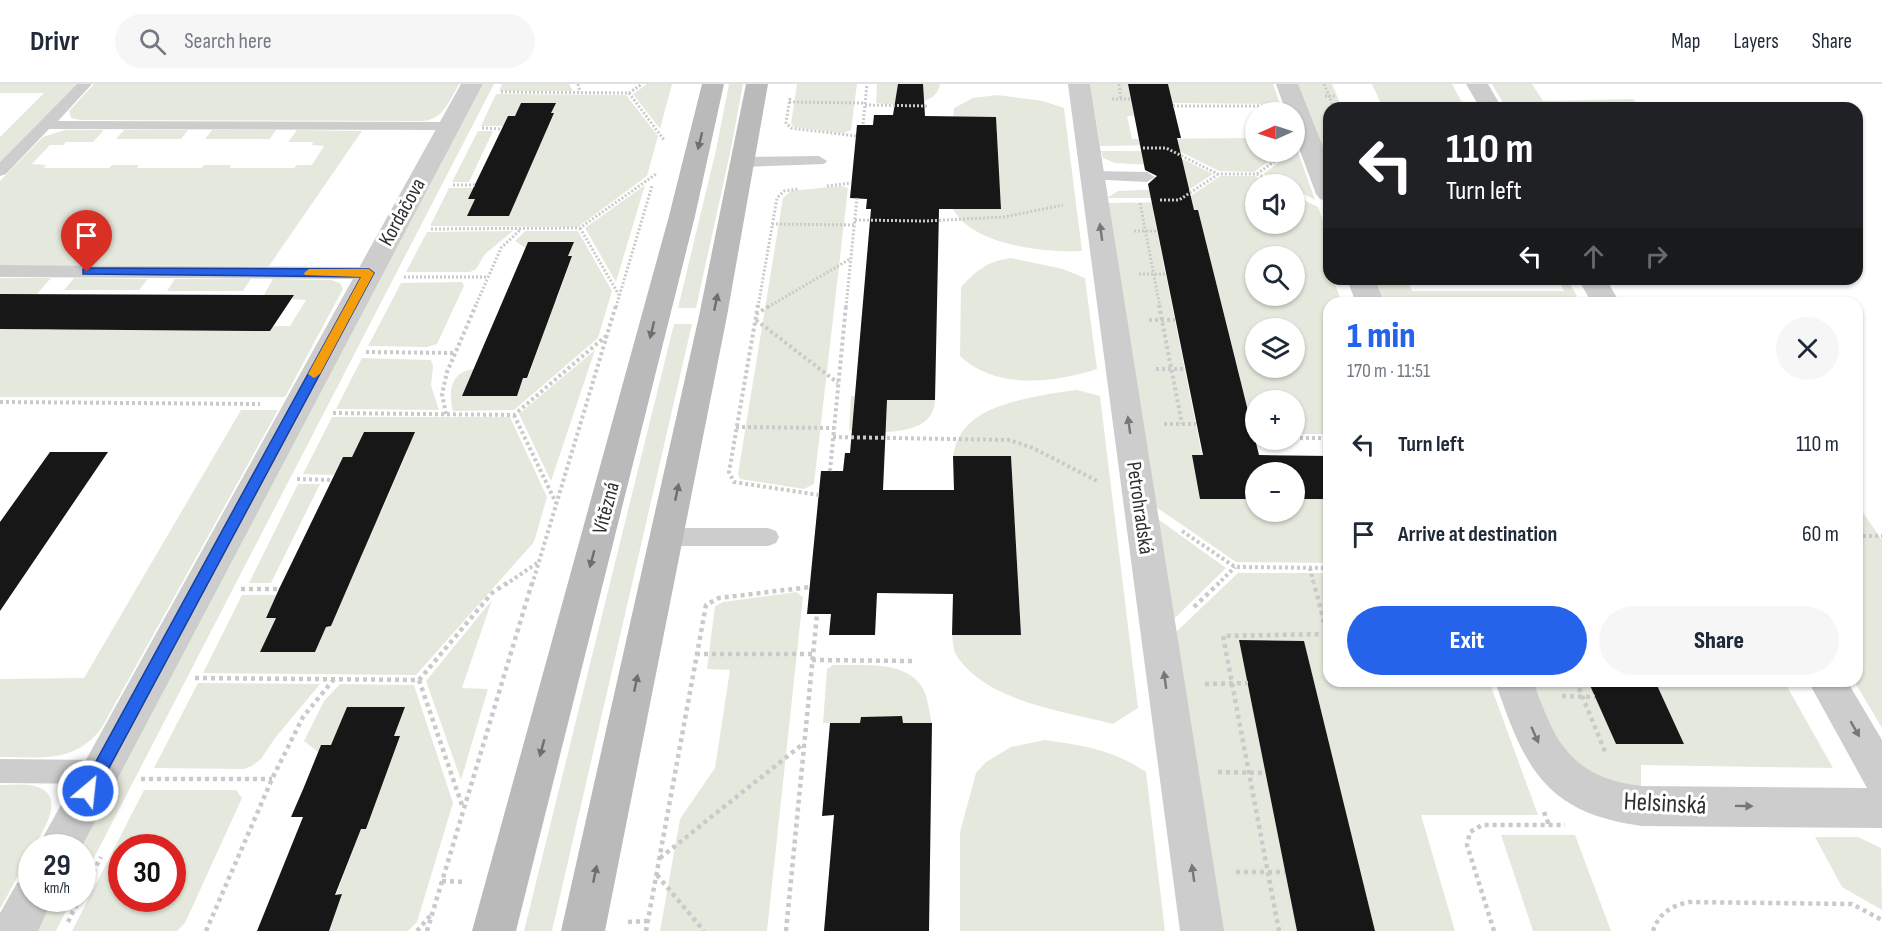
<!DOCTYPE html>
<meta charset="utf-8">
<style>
:root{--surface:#fff;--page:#f6f6f7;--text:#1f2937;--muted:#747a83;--line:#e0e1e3;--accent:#2563eb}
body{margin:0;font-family:"Sofia Sans Condensed",sans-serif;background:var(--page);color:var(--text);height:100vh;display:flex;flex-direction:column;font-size:22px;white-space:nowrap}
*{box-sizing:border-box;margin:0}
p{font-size:20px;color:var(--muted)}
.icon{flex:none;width:33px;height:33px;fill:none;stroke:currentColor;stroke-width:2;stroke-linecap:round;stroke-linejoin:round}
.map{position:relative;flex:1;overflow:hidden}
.panel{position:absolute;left:1323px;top:213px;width:540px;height:390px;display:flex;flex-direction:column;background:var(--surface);border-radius:18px;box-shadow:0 2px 4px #0004}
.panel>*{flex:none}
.top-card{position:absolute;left:1323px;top:18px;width:540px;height:183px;border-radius:18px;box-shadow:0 2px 4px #0004;background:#202124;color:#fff;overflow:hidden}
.needle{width:39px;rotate:267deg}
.controls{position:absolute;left:1245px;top:18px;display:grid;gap:12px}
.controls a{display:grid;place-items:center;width:60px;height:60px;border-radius:50%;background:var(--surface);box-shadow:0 2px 4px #0004;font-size:30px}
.speed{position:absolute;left:18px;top:750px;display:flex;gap:12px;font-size:30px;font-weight:700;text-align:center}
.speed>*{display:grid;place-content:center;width:78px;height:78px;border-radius:50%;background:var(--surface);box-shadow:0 2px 4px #0004;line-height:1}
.speed small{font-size:15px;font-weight:400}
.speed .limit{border:9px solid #d22;background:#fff;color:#111}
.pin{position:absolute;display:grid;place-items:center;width:51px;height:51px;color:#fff;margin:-62px -26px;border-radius:50% 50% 50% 0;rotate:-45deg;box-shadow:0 0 6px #0007}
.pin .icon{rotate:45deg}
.me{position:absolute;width:66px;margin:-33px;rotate:28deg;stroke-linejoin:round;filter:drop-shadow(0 0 4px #0008)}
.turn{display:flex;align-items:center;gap:21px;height:126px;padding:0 24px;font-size:27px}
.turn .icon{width:78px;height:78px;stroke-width:2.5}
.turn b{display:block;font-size:42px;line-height:51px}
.lanes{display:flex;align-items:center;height:57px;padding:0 24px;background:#0003;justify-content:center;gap:30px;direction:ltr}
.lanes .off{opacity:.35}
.round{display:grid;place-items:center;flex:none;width:63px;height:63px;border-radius:32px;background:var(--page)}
.summary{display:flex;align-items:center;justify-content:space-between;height:102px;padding:0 24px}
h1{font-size:36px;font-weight:800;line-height:45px;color:var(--accent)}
.button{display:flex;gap:12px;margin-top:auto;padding:12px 24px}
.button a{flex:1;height:69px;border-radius:36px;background:var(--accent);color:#fff;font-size:24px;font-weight:800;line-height:69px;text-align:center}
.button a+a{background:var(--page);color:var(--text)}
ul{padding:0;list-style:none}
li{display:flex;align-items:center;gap:18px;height:90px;padding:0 24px}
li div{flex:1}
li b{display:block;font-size:22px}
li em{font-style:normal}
header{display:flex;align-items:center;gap:36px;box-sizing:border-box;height:84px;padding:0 30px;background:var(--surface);border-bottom:2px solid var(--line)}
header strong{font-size:28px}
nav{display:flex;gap:33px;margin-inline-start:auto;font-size:21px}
.search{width:420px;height:54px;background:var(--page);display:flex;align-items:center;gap:15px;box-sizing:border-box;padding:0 21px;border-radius:33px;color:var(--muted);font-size:22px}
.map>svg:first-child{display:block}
.green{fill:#e5e9dd;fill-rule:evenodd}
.building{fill:#171717}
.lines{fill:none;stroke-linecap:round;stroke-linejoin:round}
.path-far2{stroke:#cacaca;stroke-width:3;stroke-dasharray:2 2;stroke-linecap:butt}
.path-far1{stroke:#cacaca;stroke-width:4;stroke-dasharray:3 3;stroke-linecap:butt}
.path{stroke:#cacaca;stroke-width:4.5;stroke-dasharray:4 4;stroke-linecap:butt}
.lane{fill:#cdcdcd;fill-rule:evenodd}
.street{fill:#cdcdcd;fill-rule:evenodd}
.secondary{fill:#bababa;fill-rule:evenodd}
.oneway{fill:#6e6e6e}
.oneway2{fill:#777}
.route{fill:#2563eb;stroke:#184099;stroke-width:1.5}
.slow{fill:#f59e0b}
.labels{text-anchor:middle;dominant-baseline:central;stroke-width:6;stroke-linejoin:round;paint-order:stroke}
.street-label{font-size:21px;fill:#303030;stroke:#fff}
.near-street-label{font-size:26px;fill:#303030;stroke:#fff}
</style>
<header>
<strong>Drivr</strong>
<div class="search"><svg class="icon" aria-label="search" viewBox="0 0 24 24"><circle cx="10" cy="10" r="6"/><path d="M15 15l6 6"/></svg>Search here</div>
<nav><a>Map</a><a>Layers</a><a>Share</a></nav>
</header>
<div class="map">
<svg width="1882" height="847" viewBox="0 0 1882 847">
<rect width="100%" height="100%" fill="#fff"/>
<path class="green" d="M 0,0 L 77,0 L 0,78 L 0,53 L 44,9 L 0,9 Z
M 94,0 L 459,0 C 449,17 444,35 423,37 L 80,36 L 71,34 L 69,27 Z
M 483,0 L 494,0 L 83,795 L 82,764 L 80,764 Z
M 502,0 L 569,0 L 573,7 L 499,7 Z
M 647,0 L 672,0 L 660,45 L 633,10 Z
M 729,0 L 743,0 L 731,65 L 696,224 L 678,224 L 716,66 Z
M 797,0 L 857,0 L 851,46 L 844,49 L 794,43 L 791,40 Z
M 877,0 L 940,0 C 936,25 896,21 876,19 Z
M 1090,0 L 1128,0 L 1134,32 L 1127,32 L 1132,55 L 1255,54 L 1256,68 L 1282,68 L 1254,88 L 1219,87 L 1167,61 L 1100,62 Z
M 1168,0 L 1273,0 L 1280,20 L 1173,19 Z
M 1293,0 L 1332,0 L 1342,24 L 1329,24 L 1329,93 Z
M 1372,0 L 1452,0 L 1465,24 L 1383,24 Z
M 1492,0 L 1532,0 L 1543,17 L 1633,15 L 1640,24 L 1506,24 Z
M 496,10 L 626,11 L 658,52 L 647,92 L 578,143 L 430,142 L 449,104 L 473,104 L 468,115 L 475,115 L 468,132 L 505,132 L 511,119 L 514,119 L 530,84 L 537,61 L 540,61 L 554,30 L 551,29 L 555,19 L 521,19 L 515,32 L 503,42 L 481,42 Z
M 997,11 L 1043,17 L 1064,24 L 1082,167 C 1046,169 971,161 953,125 L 1001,124 L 996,33 L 953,33 L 954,24 L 973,14 Z
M 65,46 L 104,46 L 93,58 L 66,58 L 63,61 L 50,61 L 32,80 L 46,81 L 44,84 L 109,84 L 112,81 L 139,81 L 137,84 L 201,84 L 204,81 L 231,81 L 230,84 L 294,84 L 297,81 L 312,81 L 324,62 L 312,61 L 313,58 L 288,58 L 297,46 L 362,47 L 269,182 L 0,181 L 0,97 L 43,53 Z
M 124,46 L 188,46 L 181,55 L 116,55 Z
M 212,46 L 276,46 L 270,55 L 205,55 Z
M 478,47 L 493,47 L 469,98 L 452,98 Z
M 1297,65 L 1315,116 L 1295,105 L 1294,100 L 1285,100 L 1263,90 Z
M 1101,67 L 1166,67 L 1213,90 L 1176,114 L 1107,114 L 1118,107 L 1188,104 L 1150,81 L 1115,79 L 1103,74 Z
M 1220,92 L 1255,92 L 1272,100 L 1256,100 L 1256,140 L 1294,140 L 1295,112 L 1318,123 L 1329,153 L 1329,168 L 1324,169 L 1329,183 L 1329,195 L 1333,195 L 1342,219 L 1329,219 L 1329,350 L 1295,350 L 1294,316 L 1256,316 L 1254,350 L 1198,126 L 1153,127 L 1202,371 L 1255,415 L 1256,428 L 1294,428 L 1295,415 L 1329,415 L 1329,479 L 1236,478 L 1156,423 L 1108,119 L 1182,118 ZM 1256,172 L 1294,172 L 1294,212 L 1256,212 ZM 1256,244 L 1294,244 L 1294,284 L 1256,284 Z
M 645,101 L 616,198 L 585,144 Z
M 841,102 L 848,104 L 814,400 L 804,405 L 740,395 L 738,390 L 783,114 L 791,107 Z
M 513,147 L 485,170 L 476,185 L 470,188 L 406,188 L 427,148 Z
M 525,147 L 578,147 L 612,207 L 598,254 L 514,326 L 453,327 C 448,306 451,287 475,285 L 472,312 L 517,312 L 523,294 L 528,294 L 545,245 L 553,215 L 557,215 L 572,173 L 568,172 L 573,159 L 530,167 L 515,157 Z
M 1011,174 L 1063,185 L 1085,194 L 1097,285 C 1053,299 996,306 960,272 L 961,203 C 976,187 987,177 1011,174 Z
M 0,194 L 51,194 L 37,210 L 0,214 Z
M 74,194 L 148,195 L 139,206 L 64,206 Z
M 175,195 L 251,195 L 243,207 L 167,207 Z
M 273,195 L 331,196 L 340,199 L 343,205 L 285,313 L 0,313 L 0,245 L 54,246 L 58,241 L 87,246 L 162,246 L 165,242 L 270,247 L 273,242 L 290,242 L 306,216 L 291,215 L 293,211 L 264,211 Z
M 1369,195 L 1407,195 L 1412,207 L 1564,207 L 1558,195 L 1567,195 L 1577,212 L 1571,219 L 1387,219 L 1375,213 Z
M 462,198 L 464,202 L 437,260 L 427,263 L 368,262 L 401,199 Z
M 674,240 L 692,240 L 552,847 L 524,847 Z
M 595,266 L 551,397 L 519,330 Z
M 362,274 L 431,276 L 433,282 L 431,301 L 439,326 L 336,325 Z
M 1077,306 L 1100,312 L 1138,624 L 1113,640 C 1064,627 984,618 955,569 C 953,564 953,557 952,551 L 1021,551 L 1011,372 L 953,372 C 955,361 959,350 967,342 C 988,318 1046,310 1077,306 Z
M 851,312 L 879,312 L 879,316 L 911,316 L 912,312 L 935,312 C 938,354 880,348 854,348 L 849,346 Z
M 241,326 L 278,326 L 101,645 C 73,680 41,673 0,673 L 0,595 L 84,594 Z
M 332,333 L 510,333 L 547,413 L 534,458 L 416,591 L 203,589 L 242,511 L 277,511 L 266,533 L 276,534 L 260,568 L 314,568 L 326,543 L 331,542 L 362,471 L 376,428 L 381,428 L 407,368 L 411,348 L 364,348 L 352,373 L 343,373 L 334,391 L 303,390 Z
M 298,400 L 320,400 L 271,499 L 249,499 Z
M 1857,420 L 1882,456 L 1882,644 L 1854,597 L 1857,597 Z
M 1158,435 L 1226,484 L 1174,535 Z
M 1238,489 L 1329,489 L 1329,597 L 1489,597 L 1538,731 L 1421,731 L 1455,847 L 1375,847 L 1304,557 L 1239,556 L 1297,847 L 1223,847 L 1175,549 Z
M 796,508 L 803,513 L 767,847 L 660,847 L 680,735 L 715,684 L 730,586 L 707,585 L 715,522 L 723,518 Z
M 492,516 L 462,604 L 488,605 L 461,696 L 426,597 Z
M 833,581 C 859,582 905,575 922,603 C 928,612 929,628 932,639 L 903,639 L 902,632 L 861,633 L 860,639 L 823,639 L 827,585 Z
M 1524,597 L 1588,597 L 1616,660 L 1684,660 L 1655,597 L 1784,597 L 1833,684 L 1641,681 L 1641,711 L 1579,689 Z
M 198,599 L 320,600 L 275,654 L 261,675 L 252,682 L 244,685 L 154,684 Z
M 340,600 L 414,601 L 453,719 L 417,838 L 408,847 L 329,847 L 342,811 L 336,811 L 361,745 L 366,745 L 399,652 L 394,652 L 405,623 L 348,623 L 331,661 L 321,661 L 318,668 L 304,657 L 324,617 Z
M 1045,656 C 1082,661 1114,666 1146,688 L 1165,847 L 960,847 L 960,748 L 976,689 L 986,678 L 1011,663 Z
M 0,701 C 12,701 27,699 38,703 C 66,713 43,747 34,763 L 32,764 L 31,768 L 0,825 Z
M 144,706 L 236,706 L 242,714 L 185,839 L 177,847 L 72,847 ZM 122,764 L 172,764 L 172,814 L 122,814 Z
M 1501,751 L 1575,751 L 1611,847 L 1533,847 Z
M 1815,753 L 1858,753 L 1881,764 L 1882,826 L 1842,803 Z
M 53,815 L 72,815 L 56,847 L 36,847 Z"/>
<path class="building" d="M 898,0 L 923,0 L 925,32 L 996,33 L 1001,125 L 939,125 L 935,316 L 887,316 L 883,406 L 954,406 L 953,372 L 1011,372 L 1021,551 L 952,551 L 953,510 L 877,509 L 875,551 L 829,551 L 831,530 L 807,530 L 821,387 L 843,387 L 845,369 L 850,369 L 871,125 L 866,125 L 867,115 L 850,114 L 857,41 L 873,41 L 874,31 L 893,31 Z
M 1128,0 L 1168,0 L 1181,54 L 1177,54 L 1194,126 L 1198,126 L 1259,371 L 1329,372 L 1329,415 L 1294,415 L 1294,388 L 1256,388 L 1256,415 L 1200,415 L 1192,371 L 1203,371 L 1148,100 L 1157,92 L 1145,86 Z
M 521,19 L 556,19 L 551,29 L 554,29 L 509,132 L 467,132 L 475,115 L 468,115 L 508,32 L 515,32 Z
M 528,158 L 574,158 L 568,172 L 572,172 L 527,294 L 523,294 L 517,312 L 462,312 Z
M 0,210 L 264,211 L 294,211 L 270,247 L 0,245 Z
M 364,348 L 415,348 L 331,542 L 326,543 L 315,568 L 260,568 L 276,534 L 266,534 L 279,505 L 343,373 L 352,373 Z
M 50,368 L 108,368 L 0,527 L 0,438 Z
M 1239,556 L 1304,557 L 1375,847 L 1297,847 Z
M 1588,597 L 1655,597 L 1684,660 L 1616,660 Z
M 347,623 L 405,623 L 394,652 L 400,652 L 366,745 L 361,745 L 335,811 L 342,810 L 329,847 L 257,847 L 303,733 L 291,733 L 304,703 L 321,661 L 331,661 Z
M 902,632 L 903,639 L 932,639 L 929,847 L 824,847 L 834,731 L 822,732 L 830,639 L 860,639 L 861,633 Z"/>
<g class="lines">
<path class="path-far2" d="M 578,0 L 580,8
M 1119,0 L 1121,15
M 1324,0 L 1334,24
M 501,8 L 629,9 L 642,0
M 629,9 L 664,56
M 1325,12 L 1337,12
M 790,14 L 786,39 L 791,44 L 856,52
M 1112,15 L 1131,15
M 789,18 L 865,19
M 865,21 L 929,22
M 1173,22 L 1263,22
M 863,40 L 867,0
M 482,44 L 502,45
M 1143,64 L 1166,64 L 1218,90 L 1257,90 L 1278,100
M 1257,90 L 1280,73
M 453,101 L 475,101
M 827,102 L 851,99
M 1160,116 L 1179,116 L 1217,91
M 1140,119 L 1160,223
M 855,136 L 925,137 L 1004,133 L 1063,121
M 772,140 L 855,141
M 580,144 L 619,211
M 431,145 L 580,144 L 656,90
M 1134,147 L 1158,147
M 1139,190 L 1166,190
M 404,193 L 488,193
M 475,223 L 501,164 L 521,145
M 616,223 L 652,102
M 758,223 L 777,114 L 784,107 L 799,105
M 768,223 L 850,175
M 846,223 L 857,114"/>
<path class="path-far1" d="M 758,221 L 729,388 L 734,398 L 819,411
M 1159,221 L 1182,340
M 756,230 L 771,221
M 756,236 L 838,299
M 1149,236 L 1175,236
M 366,268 L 455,269
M 1156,285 L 1185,285
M 0,318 L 260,320
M 333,329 L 514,331 L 606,252
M 446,330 L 442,310 L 447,288 L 476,221
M 514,331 L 556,419
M 1164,340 L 1196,340
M 736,343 L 834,344
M 833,353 L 1009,356 L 1033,364 L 1099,398
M 1294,354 L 1329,354
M 830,387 L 846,221
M 297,395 L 332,396
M 1182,447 L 1235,483 L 1329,484
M 1857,452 L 1882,452
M 1310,484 L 1314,501
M 505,501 L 537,479
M 532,501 L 616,221
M 1217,501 L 1235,483"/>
<path class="path" d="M 241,505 L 279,505
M 1194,523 L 1219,499
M 696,570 L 812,570
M 812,576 L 912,577
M 195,594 L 419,596
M 419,596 L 492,509 L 507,499
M 419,596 L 463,724
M 1576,597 L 1606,670
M 1205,600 L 1248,599
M 1562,612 L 1595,613
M 1218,688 L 1265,689
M 141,695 L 272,695
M 1544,728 L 1549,741
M 660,774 L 804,659
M 1236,788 L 1285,788
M 657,791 L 704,847
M 442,797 L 465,798
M 82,810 L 101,773
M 68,838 L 80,814
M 628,838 L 648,837
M 206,847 L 272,695 L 303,633 L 334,595
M 417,847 L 430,832
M 427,847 L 532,499
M 646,847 L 706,521 L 719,514 L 810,503
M 786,847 L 817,530
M 1279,847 L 1223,552 L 1327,550 L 1314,499
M 1494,847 L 1467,761 L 1470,748 L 1482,741 L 1565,741
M 1653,847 C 1659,829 1671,822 1689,818 L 1852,820 L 1882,836"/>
<path class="lane" d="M 77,0 L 92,0 L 58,37 L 450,38 L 457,42 L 450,46 L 49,45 L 6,90 L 0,92 L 0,78 Z
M 819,72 L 827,77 L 824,80 L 744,83 L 736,78 L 744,73 Z
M 1093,87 L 1147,88 L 1155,93 L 1147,98 L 1087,95 L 1085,92 L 1087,89 Z
M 0,181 L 369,183 L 375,185 L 378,189 L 375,193 L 369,195 L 0,193 Z
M 667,444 L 768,444 L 776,447 L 779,453 L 776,459 L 768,462 L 667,462 L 659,459 L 656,453 L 659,447 Z
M 0,675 L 99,676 L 108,680 L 112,688 L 108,696 L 99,700 L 0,699 Z"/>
<path class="street" d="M 461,0 L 483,0 L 81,764 L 37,764 Z
M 1068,0 L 1090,0 L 1224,847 L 1180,847 Z
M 1276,0 L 1298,0 L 1329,78 L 1329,118 L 1320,115 L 1316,110 L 1294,51 L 1294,28 L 1286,28 Z
M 1466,0 L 1488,0 L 1502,24 L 1480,24 Z
M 1347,195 L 1375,195 L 1384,219 L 1356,219 Z
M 1578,195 L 1606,195 L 1620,219 L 1592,219 Z
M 1495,597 L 1533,597 C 1555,658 1571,694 1642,702 L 1867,704 L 1808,597 L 1847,597 L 1882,656 L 1882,744 L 1642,742 C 1544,729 1524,682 1495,597 Z
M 32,793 L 32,814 L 53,814 L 38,847 L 0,847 L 0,829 L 17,799 Z"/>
<path class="secondary" d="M 702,0 L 724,0 L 695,132 L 516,847 L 472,847 L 669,132 Z
M 746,0 L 768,0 L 727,232 L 605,847 L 561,847 L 699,232 Z"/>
</g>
<defs><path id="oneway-solid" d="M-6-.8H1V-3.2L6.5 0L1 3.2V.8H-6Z" transform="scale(1.5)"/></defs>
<g class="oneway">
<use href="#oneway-solid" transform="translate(700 57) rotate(104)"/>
<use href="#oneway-solid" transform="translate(716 218) rotate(-78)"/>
<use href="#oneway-solid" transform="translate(652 246) rotate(104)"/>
<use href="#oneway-solid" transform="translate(677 408) rotate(-78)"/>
<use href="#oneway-solid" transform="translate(592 475) rotate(105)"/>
<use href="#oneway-solid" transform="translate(636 599) rotate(-78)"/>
<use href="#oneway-solid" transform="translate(542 664) rotate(105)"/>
<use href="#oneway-solid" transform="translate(595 790) rotate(-78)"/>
</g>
<g class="oneway2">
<use href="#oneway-solid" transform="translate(1101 148) rotate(-98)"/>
<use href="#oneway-solid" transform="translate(1129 341) rotate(-98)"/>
<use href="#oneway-solid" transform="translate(1165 596) rotate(-98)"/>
<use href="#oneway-solid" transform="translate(1855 645) rotate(60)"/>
<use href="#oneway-solid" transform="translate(1535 651) rotate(66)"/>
<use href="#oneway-solid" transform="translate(1744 722) rotate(1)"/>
<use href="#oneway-solid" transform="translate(1193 789) rotate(-98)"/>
</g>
<path class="route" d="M 87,184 L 369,185 L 374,189 L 94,712 L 88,715 L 83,712 L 80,707 L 83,701 L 361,193 L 83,190 L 83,185 Z"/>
<path class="slow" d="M 309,185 L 369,185 L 374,189 L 320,290 L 314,294 L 308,290 L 361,193 L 305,191 L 304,189 Z"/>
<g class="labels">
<g class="street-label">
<text transform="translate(402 128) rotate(-61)">Kordačova</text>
<text transform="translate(606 424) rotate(-75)">Vítězná</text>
<text transform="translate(1140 424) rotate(82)">Petrohradská</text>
</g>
<g class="near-street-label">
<text transform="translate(1665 720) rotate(3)">Helsinská</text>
</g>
</g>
</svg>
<div class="controls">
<a><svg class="needle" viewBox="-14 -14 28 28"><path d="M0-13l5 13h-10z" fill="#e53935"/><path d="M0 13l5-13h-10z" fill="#747a83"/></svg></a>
<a><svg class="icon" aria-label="sound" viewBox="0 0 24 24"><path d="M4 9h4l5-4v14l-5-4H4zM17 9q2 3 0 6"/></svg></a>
<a><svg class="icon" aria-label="search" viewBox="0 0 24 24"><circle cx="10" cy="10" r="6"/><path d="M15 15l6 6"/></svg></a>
<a><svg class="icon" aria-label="layers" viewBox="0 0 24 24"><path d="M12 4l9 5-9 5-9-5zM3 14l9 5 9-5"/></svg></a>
<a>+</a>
<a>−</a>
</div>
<div class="speed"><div>29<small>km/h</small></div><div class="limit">30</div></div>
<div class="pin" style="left:87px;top:188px;background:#d93025"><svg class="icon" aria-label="arrive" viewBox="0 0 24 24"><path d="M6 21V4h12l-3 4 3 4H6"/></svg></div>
<svg class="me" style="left:88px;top:707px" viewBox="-20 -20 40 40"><circle r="17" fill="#2563eb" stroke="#fff" stroke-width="3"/><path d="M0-11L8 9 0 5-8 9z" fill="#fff"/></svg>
<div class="top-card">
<div class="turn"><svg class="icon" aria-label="left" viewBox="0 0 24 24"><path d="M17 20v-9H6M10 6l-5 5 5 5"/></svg><div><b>110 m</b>Turn left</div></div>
<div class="lanes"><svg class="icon" aria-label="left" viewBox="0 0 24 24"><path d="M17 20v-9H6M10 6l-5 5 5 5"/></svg><svg class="icon off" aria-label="ahead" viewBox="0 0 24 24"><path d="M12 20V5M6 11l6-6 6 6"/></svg><svg class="icon off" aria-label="right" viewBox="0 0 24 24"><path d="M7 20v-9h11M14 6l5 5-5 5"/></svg></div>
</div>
<section class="panel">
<div class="summary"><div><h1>1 min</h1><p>170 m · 11:51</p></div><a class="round"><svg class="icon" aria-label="close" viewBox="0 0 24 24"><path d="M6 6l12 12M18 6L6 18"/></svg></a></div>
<ul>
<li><svg class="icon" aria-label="left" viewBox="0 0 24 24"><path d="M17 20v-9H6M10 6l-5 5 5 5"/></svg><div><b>Turn left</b></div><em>110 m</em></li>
<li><svg class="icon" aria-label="arrive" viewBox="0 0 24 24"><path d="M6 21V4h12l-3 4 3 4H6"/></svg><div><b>Arrive at destination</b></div><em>60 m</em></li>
</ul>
<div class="button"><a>Exit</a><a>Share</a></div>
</section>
</div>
